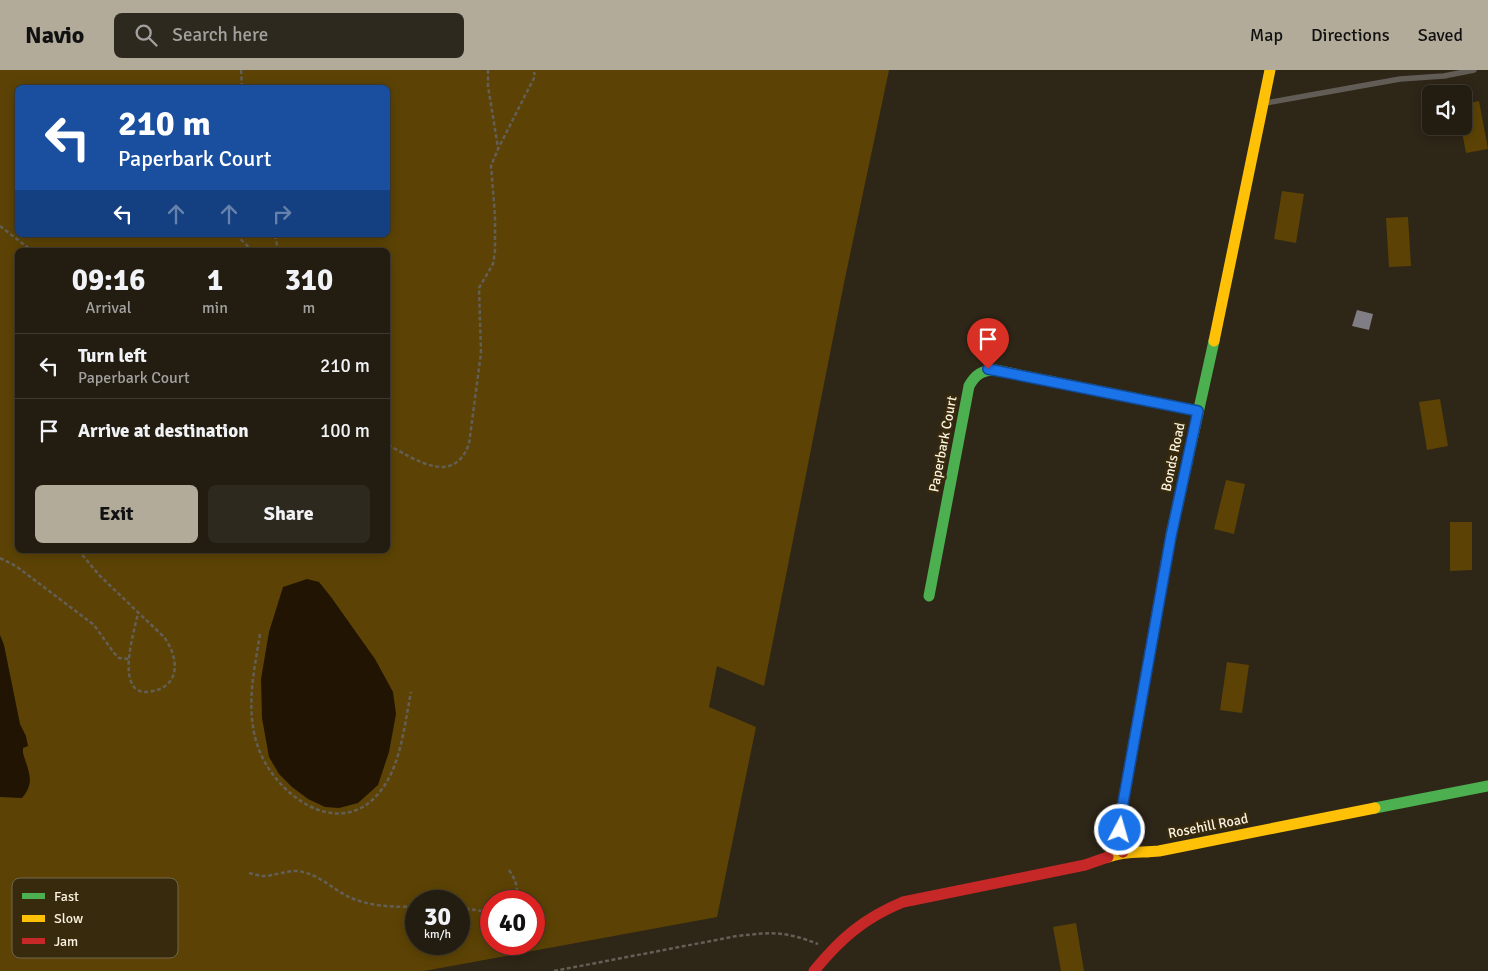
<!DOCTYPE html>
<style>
:root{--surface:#221c11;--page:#2e291f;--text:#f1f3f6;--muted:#a2a19f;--line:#3f3a31;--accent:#b3ab9a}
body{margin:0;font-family:Signika,sans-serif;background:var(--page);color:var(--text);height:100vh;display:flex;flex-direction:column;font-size:19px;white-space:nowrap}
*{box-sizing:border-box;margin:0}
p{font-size:16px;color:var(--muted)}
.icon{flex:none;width:28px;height:28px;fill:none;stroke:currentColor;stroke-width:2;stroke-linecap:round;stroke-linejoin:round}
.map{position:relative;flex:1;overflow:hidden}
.sheet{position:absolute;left:15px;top:178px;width:375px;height:305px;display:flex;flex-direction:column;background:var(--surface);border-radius:8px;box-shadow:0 2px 12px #0003,0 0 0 1px var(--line)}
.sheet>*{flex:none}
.hud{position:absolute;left:15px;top:15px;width:375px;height:152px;border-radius:8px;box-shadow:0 2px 12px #0003,0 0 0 1px var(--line);background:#1a4fa0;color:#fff;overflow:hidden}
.controls{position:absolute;left:1422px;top:15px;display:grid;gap:10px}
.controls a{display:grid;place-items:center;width:50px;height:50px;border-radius:8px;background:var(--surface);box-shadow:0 2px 12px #0003,0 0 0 1px var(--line);font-size:25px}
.speed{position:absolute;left:405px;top:820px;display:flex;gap:10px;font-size:25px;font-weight:700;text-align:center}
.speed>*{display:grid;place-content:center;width:65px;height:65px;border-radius:50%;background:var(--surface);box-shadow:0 2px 12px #0003,0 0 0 1px var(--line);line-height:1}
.speed small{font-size:12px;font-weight:400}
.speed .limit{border:8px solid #d22;background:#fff;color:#111}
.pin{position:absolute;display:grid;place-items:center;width:42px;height:42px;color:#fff;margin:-51px -21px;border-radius:50% 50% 50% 0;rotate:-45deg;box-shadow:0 0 5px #0007}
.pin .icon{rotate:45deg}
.me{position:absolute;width:55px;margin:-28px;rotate:6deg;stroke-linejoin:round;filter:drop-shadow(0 0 4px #0008)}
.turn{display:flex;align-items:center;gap:18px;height:105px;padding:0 20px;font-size:22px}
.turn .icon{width:65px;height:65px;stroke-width:2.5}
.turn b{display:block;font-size:35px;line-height:42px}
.lanes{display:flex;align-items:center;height:48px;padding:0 20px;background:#0003;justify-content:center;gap:25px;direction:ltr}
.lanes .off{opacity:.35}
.eta{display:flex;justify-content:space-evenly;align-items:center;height:85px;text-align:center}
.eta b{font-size:30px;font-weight:800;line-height:35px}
.primary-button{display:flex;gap:10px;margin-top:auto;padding:10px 20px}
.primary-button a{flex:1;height:58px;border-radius:8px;background:var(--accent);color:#111;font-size:20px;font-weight:800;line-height:58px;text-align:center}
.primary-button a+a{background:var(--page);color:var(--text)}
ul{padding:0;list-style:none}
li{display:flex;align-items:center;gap:15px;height:65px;padding:0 20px;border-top:1px solid var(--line)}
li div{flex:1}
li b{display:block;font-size:19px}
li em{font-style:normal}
header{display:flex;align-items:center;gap:30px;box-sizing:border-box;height:70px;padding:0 25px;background:var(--accent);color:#111}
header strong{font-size:24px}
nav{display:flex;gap:28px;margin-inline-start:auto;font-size:18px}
.search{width:350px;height:45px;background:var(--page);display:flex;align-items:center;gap:12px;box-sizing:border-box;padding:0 18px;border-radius:8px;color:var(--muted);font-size:19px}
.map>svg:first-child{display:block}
.green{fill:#5c4305;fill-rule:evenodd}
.water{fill:#211402}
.building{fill:#817d84}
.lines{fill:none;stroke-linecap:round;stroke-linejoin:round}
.path{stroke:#635e56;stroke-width:2.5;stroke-dasharray:4 2.5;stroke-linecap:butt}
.lane{stroke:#615d56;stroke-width:5.5}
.fast{stroke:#4caf50;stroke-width:11}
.slow{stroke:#ffc107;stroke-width:11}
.jam{stroke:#c62828;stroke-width:11}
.route-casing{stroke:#114b97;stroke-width:12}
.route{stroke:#1a73e8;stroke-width:9}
.labels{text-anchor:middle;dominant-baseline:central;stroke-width:5;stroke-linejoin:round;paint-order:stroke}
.street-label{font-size:14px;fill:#fbf2e1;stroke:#382a0d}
.key{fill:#382a0d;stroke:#72664d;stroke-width:1}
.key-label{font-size:14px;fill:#fbf2e1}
</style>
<header>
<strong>Navio</strong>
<div class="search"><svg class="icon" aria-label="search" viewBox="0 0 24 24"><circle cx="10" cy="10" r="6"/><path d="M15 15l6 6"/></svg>Search here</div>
<nav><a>Map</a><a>Directions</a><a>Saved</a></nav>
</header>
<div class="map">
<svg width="1488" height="901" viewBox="0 0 1488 901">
<rect width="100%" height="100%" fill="#2e2617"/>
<path class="green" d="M 0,0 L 889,0 L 844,213 L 764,616 L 717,596 L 709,637 L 756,657 L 717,847 L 424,901 L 0,901 ZM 18,18 L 388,18 L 388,165 L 18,165 ZM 18,180 L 388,180 L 388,480 L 18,480 ZM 416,831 L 459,831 L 459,874 L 416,874 ZM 491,831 L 534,831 L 534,874 L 491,874 Z
M 1479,31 L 1488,79 L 1466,83 L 1461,56 L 1464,56 L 1464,34 Z
M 1282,121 L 1304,124 L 1296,173 L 1274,169 Z
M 1408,147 L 1411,196 L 1389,197 L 1386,148 Z
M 1440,329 L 1448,376 L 1427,380 L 1419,332 Z
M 1226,410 L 1245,414 L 1234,464 L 1214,459 Z
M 1450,452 L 1472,452 L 1472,500 L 1450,501 Z
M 1227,592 L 1249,595 L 1242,643 L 1220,640 Z
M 1076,853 L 1084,901 L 1061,901 L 1053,857 Z"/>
<path class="water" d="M 307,509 L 319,512 L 331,527 L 375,589 L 393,622 L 396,644 L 389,682 L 378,715 L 358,733 L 339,738 L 325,737 L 308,729 L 292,717 L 279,704 L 269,687 L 262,648 L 261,609 L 269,562 L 283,517 Z
M 0,565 L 4,575 L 20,654 L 26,666 L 28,676 L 23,678 L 23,683 C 28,701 36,712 22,728 L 0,727 Z"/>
<path class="building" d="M 1357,240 L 1373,244 L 1369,260 L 1352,256 Z"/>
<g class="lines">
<path class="path" d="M 241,0 L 242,18
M 488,0 L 488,16 L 498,78
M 0,156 L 31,180
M 236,165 L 252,180
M 275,165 L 278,180
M 388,375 C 415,389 453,417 469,374 L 481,283 L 479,218 L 493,194 L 495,181 L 495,146 L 491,96 L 498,79 L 535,6 L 534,2
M 78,480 L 100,506 L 164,567 C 178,586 182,615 153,621 C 148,622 142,623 138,620 C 132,618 130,609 129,604 C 127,584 134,562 138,543
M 0,488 L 16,496 L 94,555 L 114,583 L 119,588 L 129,589
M 260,564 C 254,602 245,639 258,677 C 275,726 342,774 382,719 C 401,694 405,652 411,622
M 509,800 C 516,811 520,819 513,831
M 249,803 C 253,804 257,805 261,806 C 275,807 288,798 303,802 C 320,806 332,818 347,826 C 366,836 395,838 416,836
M 459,838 L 491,842
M 554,901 L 737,866 C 773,862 784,861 818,874"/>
<path class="lane" d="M 1266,33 L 1400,9 L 1444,6 L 1474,0"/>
<path class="fast" d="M 1171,465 L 1214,271
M 929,526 L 969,316 C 975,305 982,300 995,300 L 1198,341
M 1375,738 L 1488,716"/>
<path class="slow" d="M 1214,271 L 1270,0
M 1108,787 C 1125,781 1141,783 1159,781 L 1375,738"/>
<path class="jam" d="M 1123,782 L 1120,760 L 1123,733 L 1171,465
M 814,901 C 840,869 864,848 903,832 L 1085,795 L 1108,787"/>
</g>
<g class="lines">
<defs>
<path id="route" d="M 988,299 L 1198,341 L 1171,466 L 1123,733 L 1120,760"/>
</defs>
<use href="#route" class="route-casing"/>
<use href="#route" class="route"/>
</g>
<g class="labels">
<g class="street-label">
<text transform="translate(943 374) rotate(-79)">Paperbark Court</text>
<text transform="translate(1173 387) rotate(-78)">Bonds Road</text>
<text transform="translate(1208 756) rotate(-11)">Rosehill Road</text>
</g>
</g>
<rect x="12" y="808" width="166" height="80" rx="8" class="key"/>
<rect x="22" y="823" width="23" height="6" fill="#4caf50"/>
<rect x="22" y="845" width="23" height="7" fill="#ffc107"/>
<rect x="22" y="868" width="23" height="6" fill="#c62828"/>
<g class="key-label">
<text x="54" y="831">Fast</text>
<text x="54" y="853">Slow</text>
<text x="54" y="876">Jam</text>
</g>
</svg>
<div class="controls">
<a><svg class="icon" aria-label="sound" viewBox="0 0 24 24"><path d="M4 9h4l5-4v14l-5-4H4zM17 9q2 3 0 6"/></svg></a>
</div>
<div class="speed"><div>30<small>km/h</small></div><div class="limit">40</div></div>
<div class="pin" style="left:988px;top:299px;background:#d93025"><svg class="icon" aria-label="arrive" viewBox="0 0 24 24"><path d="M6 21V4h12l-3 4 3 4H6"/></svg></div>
<svg class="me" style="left:1120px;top:760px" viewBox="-20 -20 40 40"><circle r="17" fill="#1a73e8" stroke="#fff" stroke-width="3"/><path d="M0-11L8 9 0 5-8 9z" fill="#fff"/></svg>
<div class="hud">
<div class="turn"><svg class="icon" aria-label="left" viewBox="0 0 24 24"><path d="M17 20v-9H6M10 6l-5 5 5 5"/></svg><div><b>210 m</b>Paperbark Court</div></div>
<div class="lanes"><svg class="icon" aria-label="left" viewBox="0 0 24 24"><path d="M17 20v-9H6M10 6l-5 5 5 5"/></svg><svg class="icon off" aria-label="ahead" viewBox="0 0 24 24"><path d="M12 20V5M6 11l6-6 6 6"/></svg><svg class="icon off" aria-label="ahead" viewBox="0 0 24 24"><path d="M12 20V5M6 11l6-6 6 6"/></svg><svg class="icon off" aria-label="right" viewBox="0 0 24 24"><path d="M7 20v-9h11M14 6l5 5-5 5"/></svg></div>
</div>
<section class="sheet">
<div class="eta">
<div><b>09:16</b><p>Arrival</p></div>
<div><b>1</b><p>min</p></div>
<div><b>310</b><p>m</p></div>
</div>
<ul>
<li><svg class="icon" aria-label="left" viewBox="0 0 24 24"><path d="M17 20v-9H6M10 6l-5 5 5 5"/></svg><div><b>Turn left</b><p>Paperbark Court</p></div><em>210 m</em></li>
<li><svg class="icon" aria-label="arrive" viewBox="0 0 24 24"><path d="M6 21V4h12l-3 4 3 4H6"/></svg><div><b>Arrive at destination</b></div><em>100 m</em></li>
</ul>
<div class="primary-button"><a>Exit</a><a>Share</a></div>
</section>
</div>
